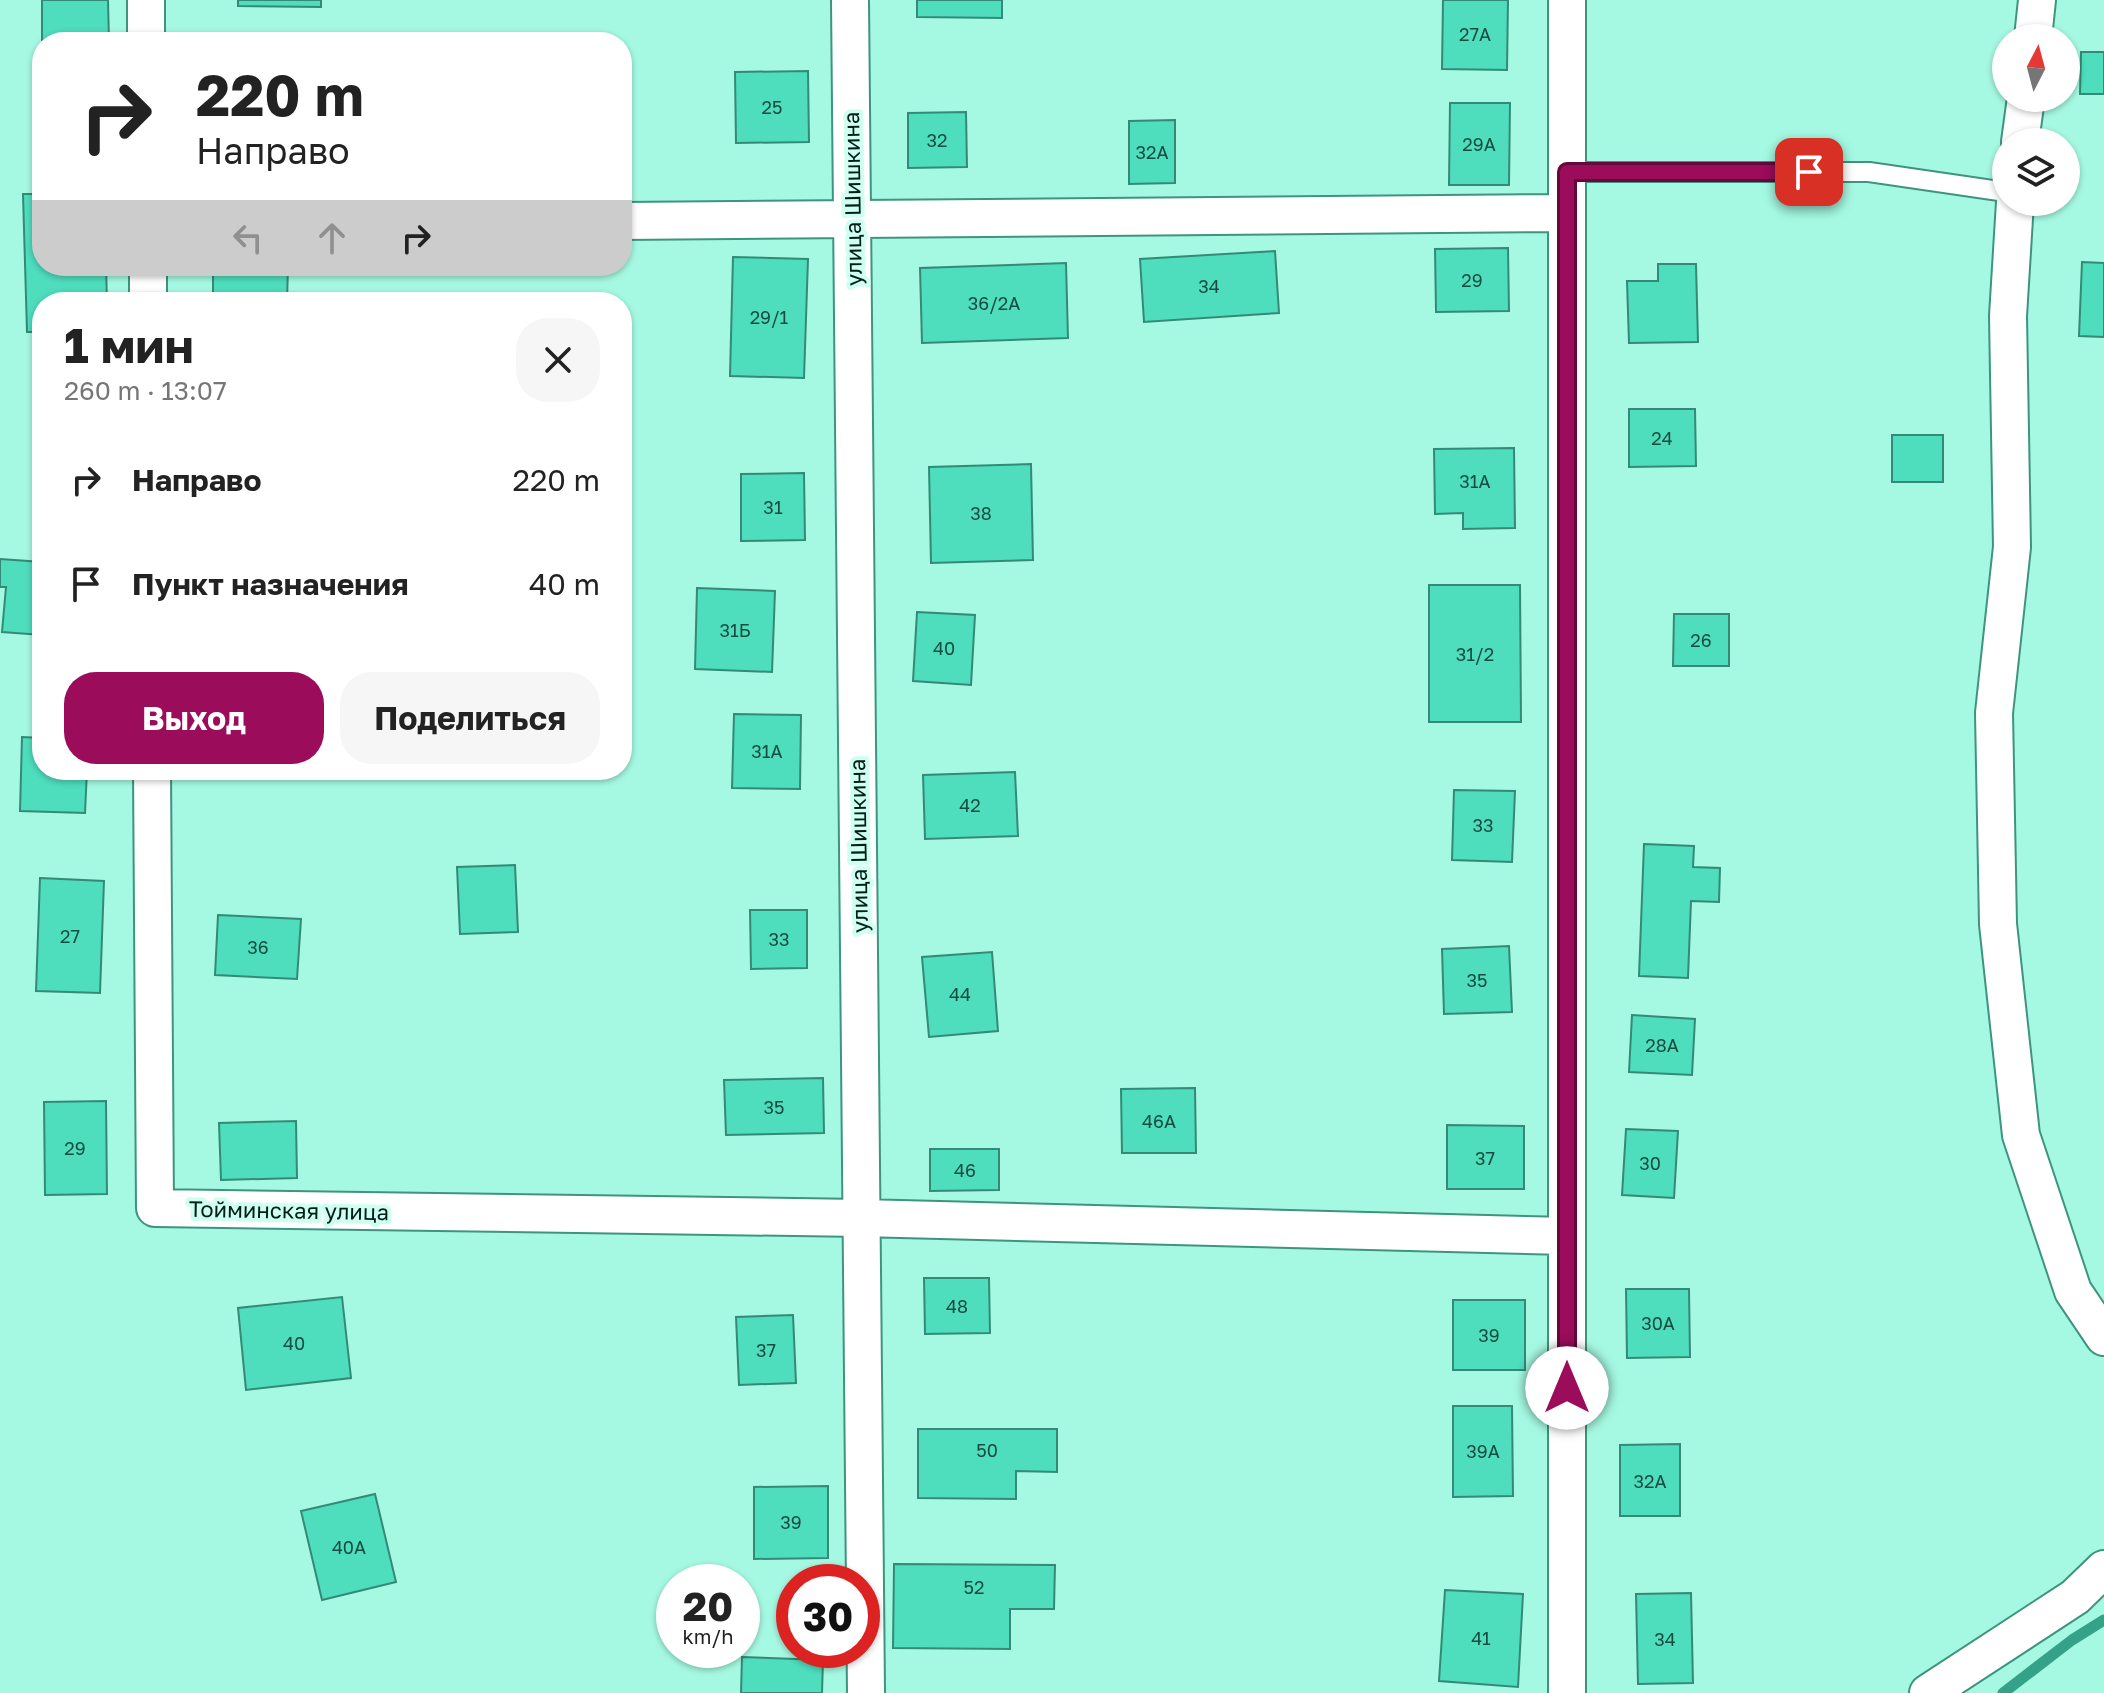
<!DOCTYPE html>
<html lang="ru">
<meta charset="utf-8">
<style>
:root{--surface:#fff;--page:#f6f6f6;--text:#222;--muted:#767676;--accent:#9b0c5b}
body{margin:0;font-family:"Golos Text",sans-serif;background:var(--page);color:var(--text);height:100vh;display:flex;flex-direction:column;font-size:30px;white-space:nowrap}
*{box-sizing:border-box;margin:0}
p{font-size:26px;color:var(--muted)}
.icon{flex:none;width:44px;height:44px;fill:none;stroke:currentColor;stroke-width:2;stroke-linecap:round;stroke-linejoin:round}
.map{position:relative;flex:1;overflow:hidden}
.details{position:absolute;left:32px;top:292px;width:600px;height:488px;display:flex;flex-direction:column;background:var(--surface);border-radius:32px;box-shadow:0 2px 6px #0004}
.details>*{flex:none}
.banner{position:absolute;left:32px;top:32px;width:600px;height:244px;border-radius:32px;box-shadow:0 2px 6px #0004;background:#fff;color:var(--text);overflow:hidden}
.needle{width:52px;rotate:6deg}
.fabs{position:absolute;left:1992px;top:24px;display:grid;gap:16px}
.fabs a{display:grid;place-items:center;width:88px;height:88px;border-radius:50%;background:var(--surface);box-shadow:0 2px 6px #0004;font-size:40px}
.speed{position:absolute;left:656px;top:1564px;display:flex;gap:16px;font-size:40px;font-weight:700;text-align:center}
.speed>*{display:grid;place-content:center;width:104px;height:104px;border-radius:50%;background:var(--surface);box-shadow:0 2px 6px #0004;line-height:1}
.speed small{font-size:20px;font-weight:400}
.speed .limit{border:12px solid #d22;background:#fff;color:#111}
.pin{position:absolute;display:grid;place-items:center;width:68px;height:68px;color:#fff;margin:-34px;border-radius:16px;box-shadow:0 4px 12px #0006}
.me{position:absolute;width:88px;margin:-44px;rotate:0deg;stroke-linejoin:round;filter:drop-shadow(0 0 6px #0008)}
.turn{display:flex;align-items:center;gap:28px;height:168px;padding:0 32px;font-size:36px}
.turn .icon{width:104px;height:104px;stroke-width:2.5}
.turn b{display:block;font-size:56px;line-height:68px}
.lanes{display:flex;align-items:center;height:76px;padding:0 32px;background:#0003;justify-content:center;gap:40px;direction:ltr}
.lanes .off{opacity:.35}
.round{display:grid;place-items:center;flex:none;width:84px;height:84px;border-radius:32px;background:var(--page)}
.headline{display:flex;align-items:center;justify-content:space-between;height:136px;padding:0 32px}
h1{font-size:48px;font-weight:700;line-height:60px}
.cta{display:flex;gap:16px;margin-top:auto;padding:16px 32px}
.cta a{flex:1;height:92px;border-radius:32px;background:var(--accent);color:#fff;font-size:32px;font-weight:700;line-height:92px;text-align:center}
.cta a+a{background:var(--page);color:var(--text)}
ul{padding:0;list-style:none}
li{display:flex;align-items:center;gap:24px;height:104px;padding:0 32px}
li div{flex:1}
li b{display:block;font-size:30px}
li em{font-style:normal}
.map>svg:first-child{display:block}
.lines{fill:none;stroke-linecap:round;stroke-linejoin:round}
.stream{stroke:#34a189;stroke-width:11}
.building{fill:#4eddbd;stroke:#348a76;stroke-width:2}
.service-casing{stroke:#3e947f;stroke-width:22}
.minor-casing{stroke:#3e947f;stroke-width:40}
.service{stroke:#fff;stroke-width:18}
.minor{stroke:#fff;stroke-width:36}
.route-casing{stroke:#65083b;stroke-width:20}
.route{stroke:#9b0c5b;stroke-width:14}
.labels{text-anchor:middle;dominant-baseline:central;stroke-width:8;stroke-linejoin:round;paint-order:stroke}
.number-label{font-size:18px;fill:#164d40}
.street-label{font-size:22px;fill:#031d17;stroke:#cefff1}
</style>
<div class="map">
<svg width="2104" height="1693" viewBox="0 0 2104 1693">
<rect width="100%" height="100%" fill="#a5f9e2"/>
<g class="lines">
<path class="stream" d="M 2003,1693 L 2072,1640 L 2104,1620"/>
</g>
<path class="building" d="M 42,0 L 108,0 L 109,42 L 42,42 Z
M 238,0 L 321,0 L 321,7 L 238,6 Z
M 917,0 L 1002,0 L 1002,18 L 917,17 Z
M 1443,0 L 1508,0 L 1507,70 L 1442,69 Z
M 2081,52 L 2104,52 L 2104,94 L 2080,94 Z
M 808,71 L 809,142 L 736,143 L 735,72 Z
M 1450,103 L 1510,103 L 1509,185 L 1449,185 Z
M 966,112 L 967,167 L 908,168 L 908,113 Z
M 1175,120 L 1175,183 L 1129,184 L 1129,121 Z
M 23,194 L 42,194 L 42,266 L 106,266 L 107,302 L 42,302 L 42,332 L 27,332 Z
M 1508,248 L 1509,311 L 1436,312 L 1435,249 Z
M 1275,251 L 1279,313 L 1144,322 L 1140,259 Z
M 733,257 L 808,259 L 804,378 L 730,376 Z
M 2082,262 L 2104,263 L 2104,337 L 2079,336 Z
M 1066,263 L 1068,338 L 922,343 L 920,268 Z
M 1658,264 L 1696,264 L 1698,342 L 1629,343 L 1627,281 L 1658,281 Z
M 213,266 L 288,266 L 287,302 L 213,302 Z
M 1629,409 L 1695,409 L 1696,466 L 1629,467 Z
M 1892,435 L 1943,435 L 1943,482 L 1892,482 Z
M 1514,448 L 1515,528 L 1463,529 L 1463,513 L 1435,514 L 1434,449 Z
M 1031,464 L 1033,560 L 931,563 L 929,467 Z
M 804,473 L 805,540 L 741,541 L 741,474 Z
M 0,559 L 42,562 L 42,635 L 2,632 L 6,587 L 0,587 Z
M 1429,585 L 1520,585 L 1521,722 L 1429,722 Z
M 697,588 L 775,591 L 772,672 L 695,669 Z
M 917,612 L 975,615 L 971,685 L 913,681 Z
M 1674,614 L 1729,614 L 1729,666 L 1673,666 Z
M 734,714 L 801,715 L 800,789 L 732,788 Z
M 22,737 L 42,738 L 42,770 L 87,770 L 85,813 L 20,811 Z
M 1015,772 L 1018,836 L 925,839 L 923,775 Z
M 1454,790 L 1515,791 L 1512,862 L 1452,860 Z
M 1644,844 L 1694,846 L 1693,867 L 1720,868 L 1719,902 L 1691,901 L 1688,978 L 1639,976 Z
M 515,865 L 518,932 L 460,934 L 457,867 Z
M 40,878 L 104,881 L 100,993 L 36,991 Z
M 750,910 L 807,910 L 807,968 L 751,969 Z
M 218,915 L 301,919 L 297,979 L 215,975 Z
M 1509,946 L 1512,1012 L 1444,1014 L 1442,949 Z
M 992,952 L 998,1031 L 929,1037 L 922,957 Z
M 1632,1015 L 1695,1019 L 1692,1075 L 1629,1072 Z
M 823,1078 L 824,1133 L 726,1135 L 724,1080 Z
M 1195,1088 L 1196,1153 L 1122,1153 L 1121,1089 Z
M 106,1101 L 107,1194 L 45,1195 L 44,1102 Z
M 296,1121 L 297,1178 L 221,1180 L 219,1123 Z
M 1447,1125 L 1524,1126 L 1524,1189 L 1447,1189 Z
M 1626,1129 L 1678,1131 L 1674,1198 L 1622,1195 Z
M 930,1149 L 999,1149 L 999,1190 L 930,1191 Z
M 924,1278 L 989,1278 L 990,1333 L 925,1334 Z
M 1626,1289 L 1689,1289 L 1690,1357 L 1627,1358 Z
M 342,1297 L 351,1378 L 246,1390 L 238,1308 Z
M 1453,1300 L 1525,1300 L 1525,1370 L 1453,1370 Z
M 793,1315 L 796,1383 L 739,1385 L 736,1317 Z
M 1453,1406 L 1512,1406 L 1513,1496 L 1453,1497 Z
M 918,1429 L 1057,1429 L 1057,1472 L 1016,1471 L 1016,1499 L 918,1498 Z
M 1680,1444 L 1680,1516 L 1620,1516 L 1620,1445 Z
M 828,1486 L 828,1558 L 754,1559 L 754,1487 Z
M 375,1494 L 396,1582 L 322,1600 L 301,1511 Z
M 894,1564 L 1055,1565 L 1054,1609 L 1010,1609 L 1010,1649 L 893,1648 Z
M 1445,1590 L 1523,1594 L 1518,1687 L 1439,1681 Z
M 1691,1593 L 1693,1683 L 1638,1684 L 1636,1594 Z
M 742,1657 L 823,1660 L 822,1693 L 741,1693 Z"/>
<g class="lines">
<defs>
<path id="service" d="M 1567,172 L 1869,172 L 2006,192"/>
<path id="minor" d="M 146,0 L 146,42
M 850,0 L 866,1693
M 1567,0 L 1567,1693
M 2033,38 L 2037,0
M 2020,142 L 2026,98
M 2015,202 L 2008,316 L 2012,547 L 1994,713 L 1998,924 L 2021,1135 L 2073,1291 L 2104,1337
M 622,221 L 1567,213
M 148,266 L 148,302
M 152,770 L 155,1208 L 861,1218 L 1567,1236
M 1928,1693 L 2075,1597 L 2104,1569"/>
</defs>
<use href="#service" class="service-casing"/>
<use href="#minor" class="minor-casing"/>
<use href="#service" class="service"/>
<use href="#minor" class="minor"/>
</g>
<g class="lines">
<defs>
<path id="route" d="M 1567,1388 L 1567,172 L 1809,172"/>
</defs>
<use href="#route" class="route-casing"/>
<use href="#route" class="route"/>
</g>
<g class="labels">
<g class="number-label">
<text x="1475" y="34">27А</text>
<text x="772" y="107">25</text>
<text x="937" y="140">32</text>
<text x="1479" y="144">29А</text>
<text x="1152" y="152">32А</text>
<text x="1472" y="280">29</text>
<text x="1209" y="286">34</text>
<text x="994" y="303">36/2А</text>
<text x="769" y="317">29/1</text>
<text x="1662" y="438">24</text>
<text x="1475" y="481">31А</text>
<text x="773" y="507">31</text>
<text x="981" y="513">38</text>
<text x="735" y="630">31Б</text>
<text x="1701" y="640">26</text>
<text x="944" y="648">40</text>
<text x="1475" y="654">31/2</text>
<text x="767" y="751">31А</text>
<text x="970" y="805">42</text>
<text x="1483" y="825">33</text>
<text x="70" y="936">27</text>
<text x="779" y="939">33</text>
<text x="258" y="947">36</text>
<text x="1477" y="980">35</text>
<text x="960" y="994">44</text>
<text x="1662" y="1045">28А</text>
<text x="774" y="1107">35</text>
<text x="1159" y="1121">46А</text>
<text x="75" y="1148">29</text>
<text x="1485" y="1158">37</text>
<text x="1650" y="1163">30</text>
<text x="965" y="1170">46</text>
<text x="957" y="1306">48</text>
<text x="1658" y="1323">30А</text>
<text x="1489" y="1335">39</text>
<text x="294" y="1343">40</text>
<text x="766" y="1350">37</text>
<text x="987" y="1450">50</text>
<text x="1483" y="1451">39А</text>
<text x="1650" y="1481">32А</text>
<text x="791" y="1522">39</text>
<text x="349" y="1547">40А</text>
<text x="974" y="1587">52</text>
<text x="1481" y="1638">41</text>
<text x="1665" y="1639">34</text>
</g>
<g class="street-label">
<text transform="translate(852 199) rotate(-91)">улица Шишкина</text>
<text transform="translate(858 846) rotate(-91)">улица Шишкина</text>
<text transform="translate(289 1210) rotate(1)">Тойминская улица</text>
</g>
</g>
</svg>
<div class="fabs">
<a><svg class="needle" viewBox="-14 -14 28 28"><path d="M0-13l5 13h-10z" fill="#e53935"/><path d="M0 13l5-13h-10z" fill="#767676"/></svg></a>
<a><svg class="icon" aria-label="layers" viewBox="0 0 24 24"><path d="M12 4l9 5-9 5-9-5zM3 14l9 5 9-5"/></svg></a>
</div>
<div class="speed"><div>20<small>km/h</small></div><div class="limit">30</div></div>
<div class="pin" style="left:1809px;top:172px;background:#d93025"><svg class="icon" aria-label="arrive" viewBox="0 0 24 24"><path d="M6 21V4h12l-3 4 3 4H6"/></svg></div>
<svg class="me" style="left:1567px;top:1388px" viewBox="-20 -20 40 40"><circle r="19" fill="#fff"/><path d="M0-13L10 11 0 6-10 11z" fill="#9b0c5b"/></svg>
<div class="banner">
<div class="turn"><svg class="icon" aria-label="right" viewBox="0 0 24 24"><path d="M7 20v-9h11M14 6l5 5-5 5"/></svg><div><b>220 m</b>Направо</div></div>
<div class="lanes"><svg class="icon off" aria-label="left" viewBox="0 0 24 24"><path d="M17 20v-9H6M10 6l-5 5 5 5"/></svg><svg class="icon off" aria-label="ahead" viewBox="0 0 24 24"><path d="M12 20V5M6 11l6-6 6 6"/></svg><svg class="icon" aria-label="right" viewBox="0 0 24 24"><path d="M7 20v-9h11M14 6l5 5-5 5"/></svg></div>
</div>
<section class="details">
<div class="headline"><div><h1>1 мин</h1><p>260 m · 13:07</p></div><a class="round"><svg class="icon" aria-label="close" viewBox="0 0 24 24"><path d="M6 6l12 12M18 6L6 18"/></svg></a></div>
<ul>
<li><svg class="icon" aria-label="right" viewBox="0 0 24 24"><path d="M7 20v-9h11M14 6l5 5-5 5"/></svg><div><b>Направо</b></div><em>220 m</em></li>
<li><svg class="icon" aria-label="arrive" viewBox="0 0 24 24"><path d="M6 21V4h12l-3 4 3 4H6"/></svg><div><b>Пункт назначения</b></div><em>40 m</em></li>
</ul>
<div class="cta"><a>Выход</a><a>Поделиться</a></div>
</section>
</div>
